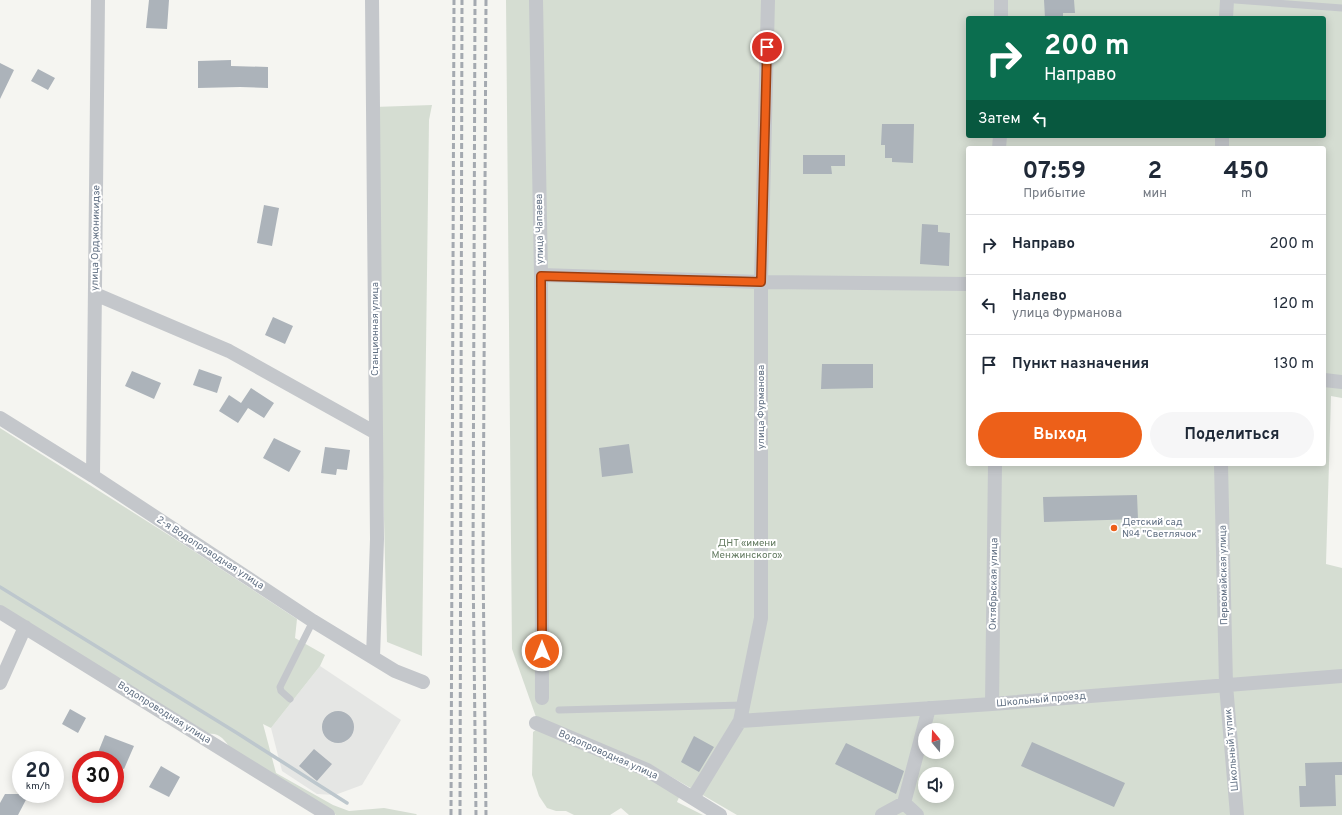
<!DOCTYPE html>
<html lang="ru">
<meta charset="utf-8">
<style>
:root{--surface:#fff;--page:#f6f6f7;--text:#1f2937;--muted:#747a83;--line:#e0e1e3;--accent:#ed6019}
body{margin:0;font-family:Overpass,sans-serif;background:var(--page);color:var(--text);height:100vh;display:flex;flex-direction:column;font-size:15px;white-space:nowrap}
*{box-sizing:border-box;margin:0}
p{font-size:13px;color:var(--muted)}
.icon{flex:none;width:22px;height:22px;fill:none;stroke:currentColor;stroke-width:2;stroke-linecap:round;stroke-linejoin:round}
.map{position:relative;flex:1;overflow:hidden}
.panel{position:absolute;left:966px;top:146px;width:360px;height:320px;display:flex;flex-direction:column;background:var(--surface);border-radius:4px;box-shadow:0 2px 10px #0003}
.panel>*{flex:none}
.hud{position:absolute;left:966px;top:16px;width:360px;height:122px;border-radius:4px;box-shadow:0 2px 10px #0003;background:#0b6e4f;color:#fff;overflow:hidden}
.needle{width:26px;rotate:341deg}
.tools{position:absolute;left:918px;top:723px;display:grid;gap:8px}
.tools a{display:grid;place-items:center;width:36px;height:36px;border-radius:50%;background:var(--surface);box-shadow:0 2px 10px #0003;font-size:20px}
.speed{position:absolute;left:12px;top:751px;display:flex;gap:8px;font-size:20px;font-weight:700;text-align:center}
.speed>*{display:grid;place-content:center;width:52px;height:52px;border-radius:50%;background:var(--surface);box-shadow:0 2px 10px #0003;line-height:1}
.speed small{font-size:10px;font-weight:400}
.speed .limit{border:6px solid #d22;background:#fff;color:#111}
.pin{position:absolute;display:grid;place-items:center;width:34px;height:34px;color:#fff;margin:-17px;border:2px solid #fff;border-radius:50%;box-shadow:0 1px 4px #0007}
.me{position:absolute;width:44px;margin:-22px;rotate:0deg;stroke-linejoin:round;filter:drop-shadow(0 0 3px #0008)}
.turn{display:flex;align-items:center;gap:14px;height:84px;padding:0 12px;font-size:18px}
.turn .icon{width:52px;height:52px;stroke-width:2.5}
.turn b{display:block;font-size:28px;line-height:34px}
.then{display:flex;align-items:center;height:38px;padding:0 12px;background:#0003;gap:8px;font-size:15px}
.eta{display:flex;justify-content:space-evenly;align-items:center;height:68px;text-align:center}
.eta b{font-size:24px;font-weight:700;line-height:28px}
.button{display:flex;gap:8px;margin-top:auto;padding:8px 12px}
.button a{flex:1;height:46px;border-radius:24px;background:var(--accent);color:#fff;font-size:16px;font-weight:700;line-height:46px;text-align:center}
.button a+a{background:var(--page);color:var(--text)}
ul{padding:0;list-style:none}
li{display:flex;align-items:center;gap:12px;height:60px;padding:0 12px;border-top:1px solid var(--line)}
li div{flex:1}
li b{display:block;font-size:15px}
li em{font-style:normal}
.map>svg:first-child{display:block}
.built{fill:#e5e6e4}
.green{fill:#d5ddd2;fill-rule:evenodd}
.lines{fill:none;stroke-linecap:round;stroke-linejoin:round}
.stream{stroke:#bdc7cd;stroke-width:3.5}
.building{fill:#acb3ba}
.service{stroke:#c4c7cb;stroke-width:7}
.minor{stroke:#c4c7cb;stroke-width:14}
.rail{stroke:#a4a9b0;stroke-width:3;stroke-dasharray:6 3;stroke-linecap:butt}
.route-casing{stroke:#9a3e10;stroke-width:10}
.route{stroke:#ed6019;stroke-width:7}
.poi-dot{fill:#ed6019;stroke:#fff;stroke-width:1.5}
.labels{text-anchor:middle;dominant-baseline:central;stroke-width:4;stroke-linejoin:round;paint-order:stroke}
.street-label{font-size:10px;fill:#627184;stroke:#fff}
.poi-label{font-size:10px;fill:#627184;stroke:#fff;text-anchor:start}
.park-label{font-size:10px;fill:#647b61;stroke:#fff}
</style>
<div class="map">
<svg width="1342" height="815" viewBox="0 0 1342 815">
<rect width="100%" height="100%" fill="#f5f5f1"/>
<path class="built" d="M 320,666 L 401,720 L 362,785 L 335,795 L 317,794 L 282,771 L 271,728 Z"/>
<path class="green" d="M 506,0 L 1342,0 L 1342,398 L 1331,396 L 1326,564 L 1342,568 L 1342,815 L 737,815 L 651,765 L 536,717 L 512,649 ZM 968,18 L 1324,18 L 1324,136 L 968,136 ZM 968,148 L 1324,148 L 1324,464 L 968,464 ZM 925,730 L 947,730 L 947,752 L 925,752 ZM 925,774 L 947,774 L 947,796 L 925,796 Z
M 432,105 L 429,120 L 422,656 L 387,642 L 374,107 Z
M 0,428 L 186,546 L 297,619 L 295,638 L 325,655 L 320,666 L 271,728 L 263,724 L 276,773 L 333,805 L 349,811 L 384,808 L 416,814 L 417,815 L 336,815 L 230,748 C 225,740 219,732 208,734 L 197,726 L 124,683 L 0,606 Z
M 537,729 L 605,757 L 680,795 L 677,802 L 703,815 L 629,815 L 621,808 L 610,815 L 574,815 L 566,811 L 556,811 L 547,808 L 539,796 L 532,775 L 533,732 Z"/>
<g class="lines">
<path class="stream" d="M 0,587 L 237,733 L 347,803"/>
</g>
<path class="building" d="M 149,0 L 169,0 L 167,29 L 146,28 Z
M 1044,0 L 1074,0 L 1075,13 L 1063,13 L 1063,18 L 1045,18 Z
M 231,60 L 231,66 L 268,67 L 268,88 L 240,87 L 198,88 L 198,61 Z
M 0,63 L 14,70 L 0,99 Z
M 38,69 L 55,78 L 48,90 L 31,81 Z
M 882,124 L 914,124 L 913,163 L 892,162 L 892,158 L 885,158 L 885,145 L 881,145 Z
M 803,155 L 845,155 L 845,166 L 831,166 L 832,174 L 803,174 Z
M 264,205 L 279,208 L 272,246 L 257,243 Z
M 922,224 L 938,225 L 938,232 L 950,233 L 949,266 L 920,264 Z
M 273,317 L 293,326 L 285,344 L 265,335 Z
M 822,364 L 873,364 L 873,388 L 821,389 Z
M 199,369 L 222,377 L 217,393 L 193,385 Z
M 132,371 L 161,383 L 154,399 L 125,386 Z
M 251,388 L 274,403 L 264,418 L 248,408 L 238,423 L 219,411 L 229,395 L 241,403 Z
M 274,438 L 301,451 L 289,472 L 263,458 Z
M 629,444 L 633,473 L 602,477 L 599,448 Z
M 325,447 L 350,450 L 347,470 L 337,469 L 336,475 L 321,473 Z
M 1137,495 L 1138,519 L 1044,522 L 1043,497 Z
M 70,709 L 86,718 L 78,733 L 62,724 Z
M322 727a16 16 0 1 1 32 0a16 16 0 1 1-32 0Z
M 105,735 L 134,746 L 124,769 L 115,766 L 115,760 L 95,760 Z
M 694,736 L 714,747 L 699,772 L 681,762 Z
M 1032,742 L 1125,783 L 1114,807 L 1021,766 Z
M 846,743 L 904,771 L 896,794 L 835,764 Z
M 314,749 L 332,764 L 317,781 L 299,766 Z
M 1342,762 L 1342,775 L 1335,775 L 1336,806 L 1300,807 L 1299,786 L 1306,786 L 1305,763 Z
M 161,766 L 180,777 L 169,797 L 149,787 Z
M 5,794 L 29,794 L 18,815 L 0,815 L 0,803 Z"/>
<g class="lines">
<path class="service" d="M 1235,0 L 1342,8
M 290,699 L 281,691 L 280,687 L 313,621
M 559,710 L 743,705"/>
<path class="minor" d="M 372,0 L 377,539 L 373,657
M 536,0 L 541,275 L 542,698
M 1001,18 L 1001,0
M 1226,18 L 1227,0
M 999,148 L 1000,136
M 1222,148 L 1222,136
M 541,275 L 761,282 L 968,284
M 95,294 L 229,351 L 376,433
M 1324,380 L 1342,382
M 0,418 L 93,476 L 313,621 L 395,671 L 423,682
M 1221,464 L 1226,685 L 1237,815
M 93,476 L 98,0
M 0,612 L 328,815
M 0,683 L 25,627
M 992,704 L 995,464
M 740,721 L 992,704 L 1342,676
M 536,723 L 647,770 L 720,815
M 693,798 L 740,721 L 761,618 L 761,282 L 768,0
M 882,815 L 904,803
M 917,815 L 904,803 L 929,708"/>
<path class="rail" d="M 475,0 L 473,563 L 476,815
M 486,0 L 483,564 L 486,815
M 451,815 L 454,0
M 460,815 L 462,0"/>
</g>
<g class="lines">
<defs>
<path id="route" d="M 542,651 L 541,276 L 761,282 L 767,47"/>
</defs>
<use href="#route" class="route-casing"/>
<use href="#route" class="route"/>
</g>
<circle class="poi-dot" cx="1114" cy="528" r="4"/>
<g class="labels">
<g class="street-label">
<text transform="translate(540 229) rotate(-91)">улица Чапаева</text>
<text transform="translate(96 238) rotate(-89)">улица Орджоникидзе</text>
<text transform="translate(375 329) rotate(-90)">Станционная улица</text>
<text transform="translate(761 407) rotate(-90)">улица Фурманова</text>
<text transform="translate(210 553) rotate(33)">2-я Водопроводная улица</text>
<text transform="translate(1224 575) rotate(-91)">Первомайская улица</text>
<text transform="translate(994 584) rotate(-89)">Октябрьская улица</text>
<text transform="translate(1041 700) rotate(-5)">Школьный проезд</text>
<text transform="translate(164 713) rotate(32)">Водопроводная улица</text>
<text transform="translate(1232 750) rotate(-95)">Школьный тупик</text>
<text transform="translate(608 755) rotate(24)">Водопроводная улица</text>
</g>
<g class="poi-label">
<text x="1122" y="522">Детский сад<tspan x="1122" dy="12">№4 "Светлячок"</tspan></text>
</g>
<g class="park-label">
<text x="747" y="543">ДНТ «имени<tspan x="747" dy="12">Менжинского»</tspan></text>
</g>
</g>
</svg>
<div class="tools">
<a><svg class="needle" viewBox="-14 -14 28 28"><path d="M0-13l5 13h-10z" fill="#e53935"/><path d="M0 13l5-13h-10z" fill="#747a83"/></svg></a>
<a><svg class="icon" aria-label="sound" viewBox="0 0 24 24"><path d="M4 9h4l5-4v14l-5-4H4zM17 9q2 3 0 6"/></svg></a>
</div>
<div class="speed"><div>20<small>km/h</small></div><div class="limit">30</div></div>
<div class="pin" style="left:767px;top:47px;background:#d93025"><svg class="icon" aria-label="arrive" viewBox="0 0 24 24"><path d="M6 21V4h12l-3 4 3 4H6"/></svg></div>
<svg class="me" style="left:542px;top:651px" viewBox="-20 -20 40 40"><circle r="17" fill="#ed6019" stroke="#fff" stroke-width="3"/><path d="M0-11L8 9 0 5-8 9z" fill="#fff"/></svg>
<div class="hud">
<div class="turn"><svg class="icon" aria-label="right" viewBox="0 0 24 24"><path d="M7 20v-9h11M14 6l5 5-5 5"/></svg><div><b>200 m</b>Направо</div></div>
<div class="then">Затем<svg class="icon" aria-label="left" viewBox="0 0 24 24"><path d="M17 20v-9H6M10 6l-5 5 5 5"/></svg></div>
</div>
<section class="panel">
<div class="eta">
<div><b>07:59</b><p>Прибытие</p></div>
<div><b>2</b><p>мин</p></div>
<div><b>450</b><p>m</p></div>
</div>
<ul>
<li><svg class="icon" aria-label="right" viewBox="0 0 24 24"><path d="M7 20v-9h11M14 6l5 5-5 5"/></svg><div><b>Направо</b></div><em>200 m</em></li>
<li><svg class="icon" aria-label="left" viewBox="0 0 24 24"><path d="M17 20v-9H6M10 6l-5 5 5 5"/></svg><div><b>Налево</b><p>улица Фурманова</p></div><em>120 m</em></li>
<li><svg class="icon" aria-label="arrive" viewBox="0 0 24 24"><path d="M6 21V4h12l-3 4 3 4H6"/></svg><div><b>Пункт назначения</b></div><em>130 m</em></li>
</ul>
<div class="button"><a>Выход</a><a>Поделиться</a></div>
</section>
</div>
